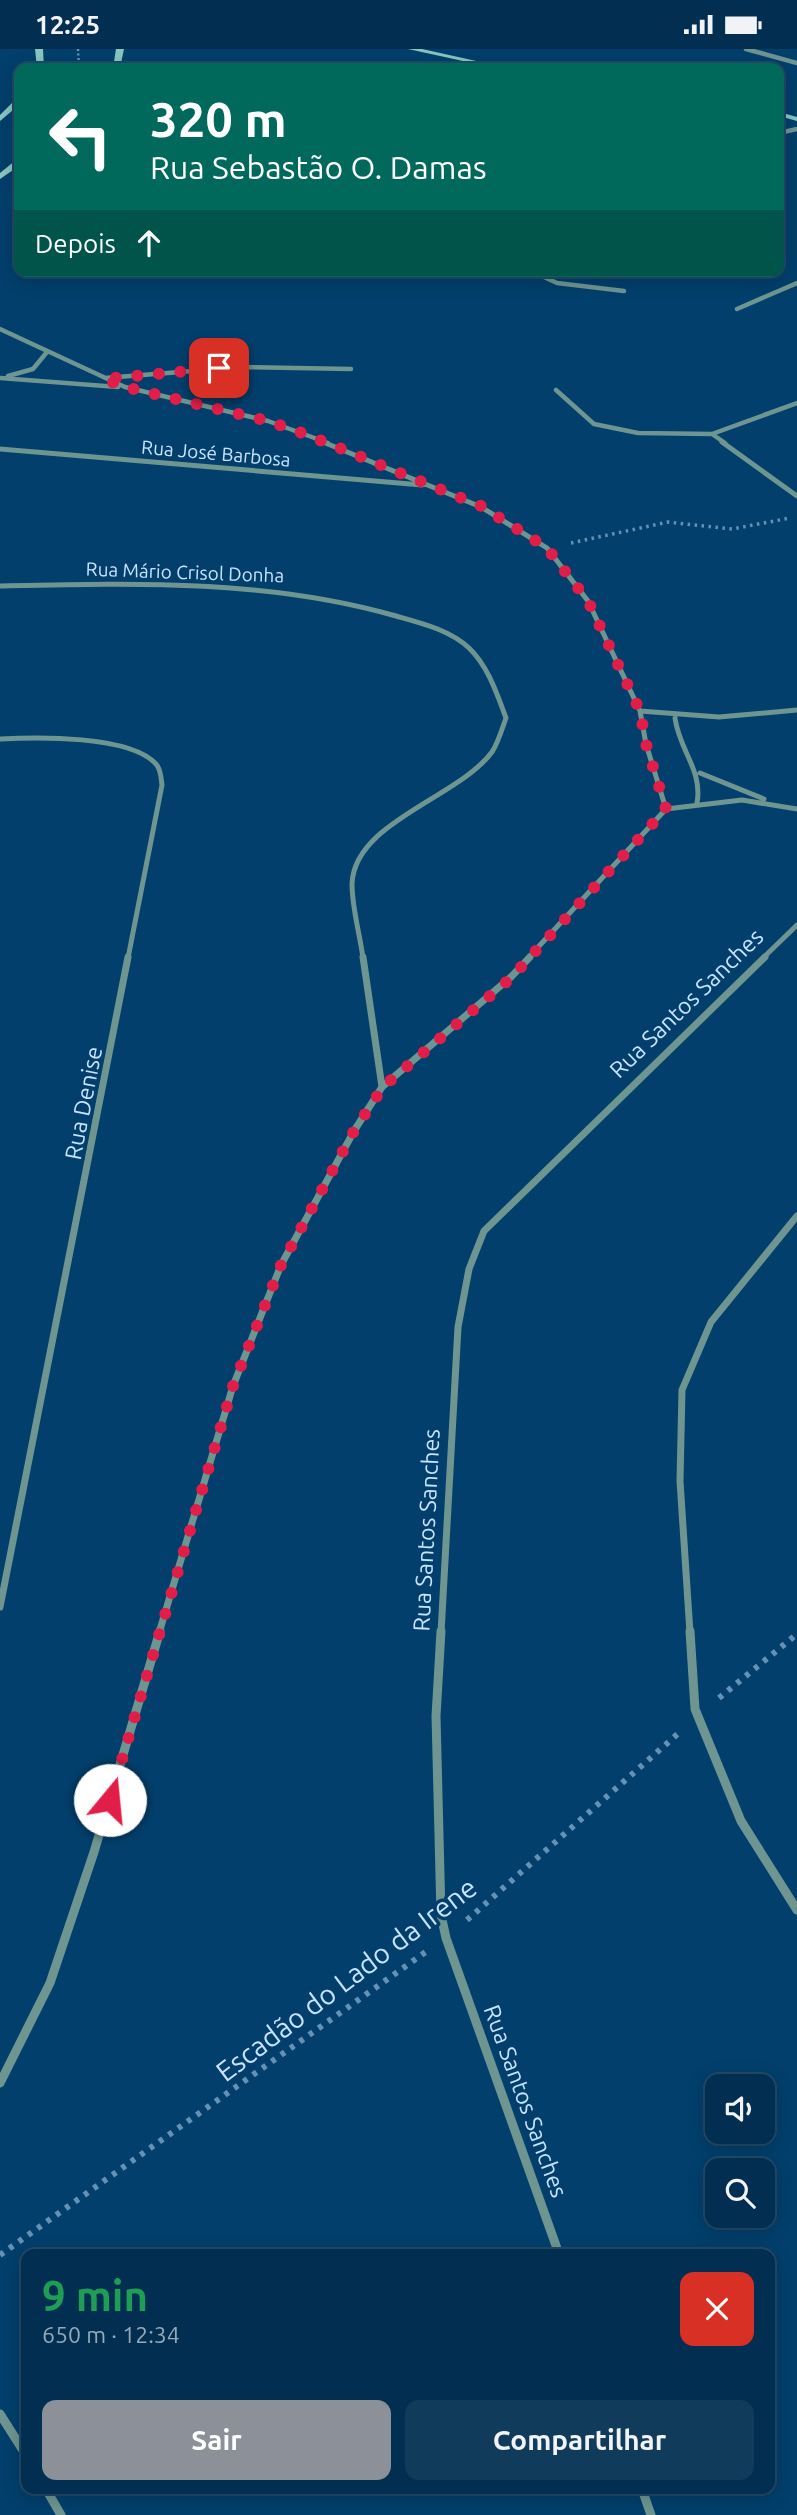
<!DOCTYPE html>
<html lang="pt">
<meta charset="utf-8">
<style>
:root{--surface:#022f51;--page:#103b5b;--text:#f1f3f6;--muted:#96a9b7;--line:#234a68;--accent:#8c9099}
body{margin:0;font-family:Ubuntu,sans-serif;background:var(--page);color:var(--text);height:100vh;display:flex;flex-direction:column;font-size:26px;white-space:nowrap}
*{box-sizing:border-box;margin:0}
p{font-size:23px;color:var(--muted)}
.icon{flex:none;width:38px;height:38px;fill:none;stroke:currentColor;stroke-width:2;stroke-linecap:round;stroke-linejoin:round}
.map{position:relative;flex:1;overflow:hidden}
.details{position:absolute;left:21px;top:2200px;width:754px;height:245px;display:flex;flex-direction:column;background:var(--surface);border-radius:14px;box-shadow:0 4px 18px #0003,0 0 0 2px var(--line)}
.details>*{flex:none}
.top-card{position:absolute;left:14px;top:14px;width:770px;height:214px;border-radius:14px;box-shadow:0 4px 18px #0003,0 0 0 2px var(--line);background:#00695c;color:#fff;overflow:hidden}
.fabs{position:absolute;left:705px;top:2025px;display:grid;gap:14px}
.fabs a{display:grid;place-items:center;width:70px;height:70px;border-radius:14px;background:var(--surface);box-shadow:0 4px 18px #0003,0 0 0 2px var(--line);font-size:35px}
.pin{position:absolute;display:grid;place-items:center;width:60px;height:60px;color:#fff;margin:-30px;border-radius:14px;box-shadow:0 4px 10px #0006}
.me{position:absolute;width:77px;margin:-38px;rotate:17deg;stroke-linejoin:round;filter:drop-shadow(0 0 5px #0008)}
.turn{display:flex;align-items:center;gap:24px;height:147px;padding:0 21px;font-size:32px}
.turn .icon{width:91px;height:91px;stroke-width:2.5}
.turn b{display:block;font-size:49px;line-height:60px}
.then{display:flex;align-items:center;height:66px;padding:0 21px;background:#0003;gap:14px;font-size:26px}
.round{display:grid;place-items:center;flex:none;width:74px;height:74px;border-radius:14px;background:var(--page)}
.summary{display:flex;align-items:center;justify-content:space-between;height:119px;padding:0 21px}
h1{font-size:42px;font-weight:600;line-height:52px;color:#1e9e55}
.cta{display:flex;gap:14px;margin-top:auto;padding:14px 21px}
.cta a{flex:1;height:80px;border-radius:14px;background:var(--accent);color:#fff;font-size:28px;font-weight:600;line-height:80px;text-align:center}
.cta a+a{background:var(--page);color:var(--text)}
.status{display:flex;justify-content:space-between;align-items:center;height:49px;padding:0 35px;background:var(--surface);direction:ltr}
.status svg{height:19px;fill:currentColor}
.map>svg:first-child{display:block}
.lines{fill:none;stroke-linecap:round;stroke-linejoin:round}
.path-far2{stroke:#6591b5;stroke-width:2.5;stroke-dasharray:2 2.5;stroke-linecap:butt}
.path-far1{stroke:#6591b5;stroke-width:3.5;stroke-dasharray:2.5 4.5;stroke-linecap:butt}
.path{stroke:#6591b5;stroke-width:6;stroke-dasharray:4.5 7;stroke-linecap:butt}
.street-far3{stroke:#6e9590;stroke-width:4.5}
.street-far2{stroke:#6e9590;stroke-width:5}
.street-far1{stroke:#6e9590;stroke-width:7}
.street{stroke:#6e9590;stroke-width:9}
.secondary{fill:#87c6bf;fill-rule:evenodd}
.route{stroke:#e11d48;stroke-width:12;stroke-dasharray:0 21.6}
.labels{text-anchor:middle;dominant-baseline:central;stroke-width:7;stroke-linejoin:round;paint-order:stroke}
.far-street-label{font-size:19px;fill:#c7e3fe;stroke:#023f6c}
.street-label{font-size:23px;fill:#c7e3fe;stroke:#023f6c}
.near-street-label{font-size:28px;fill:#c7e3fe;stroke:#023f6c}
</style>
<div class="status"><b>12:25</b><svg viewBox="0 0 49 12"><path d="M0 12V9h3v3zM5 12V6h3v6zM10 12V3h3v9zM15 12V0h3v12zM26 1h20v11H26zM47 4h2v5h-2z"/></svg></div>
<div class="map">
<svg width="797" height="2466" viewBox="0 0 797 2466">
<rect width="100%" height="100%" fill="#023f6c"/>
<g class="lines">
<path class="path-far2" d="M 78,0 L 79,19"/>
<path class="path-far1" d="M 571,494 L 668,473 L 732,480 L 790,469"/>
<path class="path" d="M 719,1649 L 797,1585
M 467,1871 L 681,1682
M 0,2206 L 427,1902"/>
<path class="street-far3" d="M 746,0 L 797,14
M 779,84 L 797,80
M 531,222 L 557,234 L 624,242
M 737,260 L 797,234
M 0,280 L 125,338 L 268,372 L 328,394
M 8,327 L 33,320 L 47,303
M 0,329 L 118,338
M 105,329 L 243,318 L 351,320
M 556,341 L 594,375 L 638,384 L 712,385 L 797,354
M 712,385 L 725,394"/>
<path class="street-far2" d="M 323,393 L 481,458 L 547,499 L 588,552 L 640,662 L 646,695 L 666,760
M 722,393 L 797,447
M 0,400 L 422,436
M 0,537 C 133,534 267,530 396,567 C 421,574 450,581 469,599 C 488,617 497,645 506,669 C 502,680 498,694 492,703 C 458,749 354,773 352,835 C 352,859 360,886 363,909
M 640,662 L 719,668 L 797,661
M 675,669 C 679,701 703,721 697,754
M 0,690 C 36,688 130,686 156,715 C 161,720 161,729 162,736 L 128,909
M 700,724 L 764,750
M 666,760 L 742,751 L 797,760
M 528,909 L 666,760
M 763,909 L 797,876"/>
<path class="street-far1" d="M 363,908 L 382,1038
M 0,1558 L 128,908
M 159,1584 L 233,1337 L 281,1216 L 354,1082 L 382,1038 L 511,928 L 530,908
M 441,1584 L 458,1278 L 469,1220 L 484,1182 L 765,908
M 690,1584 L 680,1432 L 682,1341 L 711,1273 L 797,1167"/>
<path class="street" d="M 441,1582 L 436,1667 L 441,1866 L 446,1889 L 559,2205
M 690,1582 L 695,1660 L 741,1772 L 797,1861
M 0,2034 L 50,1934 L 94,1803 L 160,1582
M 0,2365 L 26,2406
M 46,2440 L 61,2466
M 642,2440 L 651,2466"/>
<path class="secondary" d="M 35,0 L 43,0 L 44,19 L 37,19 Z
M 116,0 L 124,0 L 120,19 L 113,19 Z
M 408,0 L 422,0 L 508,19 L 495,19 Z
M 16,50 L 19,50 L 19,56 L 0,72 L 0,66 Z
M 779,63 L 797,68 L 797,72 L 779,67 Z
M 16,111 L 19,111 L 19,117 L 0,130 L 0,124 Z"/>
</g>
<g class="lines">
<path class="route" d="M 110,1751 L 233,1337 L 281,1216 L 354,1082 L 383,1038 L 511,929 L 666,760 L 646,695 L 640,662 L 588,552 L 547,499 L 481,457 L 305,385 L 268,372 L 125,338 L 104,330 L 219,319"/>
</g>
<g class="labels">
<g class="far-street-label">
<text transform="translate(216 404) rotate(5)">Rua José Barbosa</text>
<text transform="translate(185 523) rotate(2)">Rua Mário Crisol Donha</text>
</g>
<g class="street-label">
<text transform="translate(686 954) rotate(-44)">Rua Santos Sanches</text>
<text transform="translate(83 1054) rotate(-79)">Rua Denise</text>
<text transform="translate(426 1481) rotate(-87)">Rua Santos Sanches</text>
<text transform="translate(526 2052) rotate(70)">Rua Santos Sanches</text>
</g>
<g class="near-street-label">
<text transform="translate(346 1930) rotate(-37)">Escadão do Lado da Irene</text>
</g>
</g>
</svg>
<div class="fabs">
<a><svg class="icon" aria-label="sound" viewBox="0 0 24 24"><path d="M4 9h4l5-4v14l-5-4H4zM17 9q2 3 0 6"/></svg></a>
<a><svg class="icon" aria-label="search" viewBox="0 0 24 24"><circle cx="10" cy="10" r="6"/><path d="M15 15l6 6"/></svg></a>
</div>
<div class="pin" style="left:219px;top:319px;background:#d93025"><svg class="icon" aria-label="arrive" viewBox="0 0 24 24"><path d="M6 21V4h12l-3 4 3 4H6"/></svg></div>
<svg class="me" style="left:110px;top:1751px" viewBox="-20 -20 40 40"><circle r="19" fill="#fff"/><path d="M0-13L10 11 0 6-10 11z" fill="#e11d48"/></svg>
<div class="top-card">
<div class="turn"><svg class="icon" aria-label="left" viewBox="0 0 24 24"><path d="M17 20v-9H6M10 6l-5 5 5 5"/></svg><div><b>320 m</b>Rua Sebastão O. Damas</div></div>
<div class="then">Depois<svg class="icon" aria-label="ahead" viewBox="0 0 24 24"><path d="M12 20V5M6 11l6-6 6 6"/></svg></div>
</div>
<section class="details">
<div class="summary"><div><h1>9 min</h1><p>650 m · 12:34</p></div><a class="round" style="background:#d93025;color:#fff"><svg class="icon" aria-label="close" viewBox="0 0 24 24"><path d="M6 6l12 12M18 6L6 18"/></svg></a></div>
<div class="cta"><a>Sair</a><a>Compartilhar</a></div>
</section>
</div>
